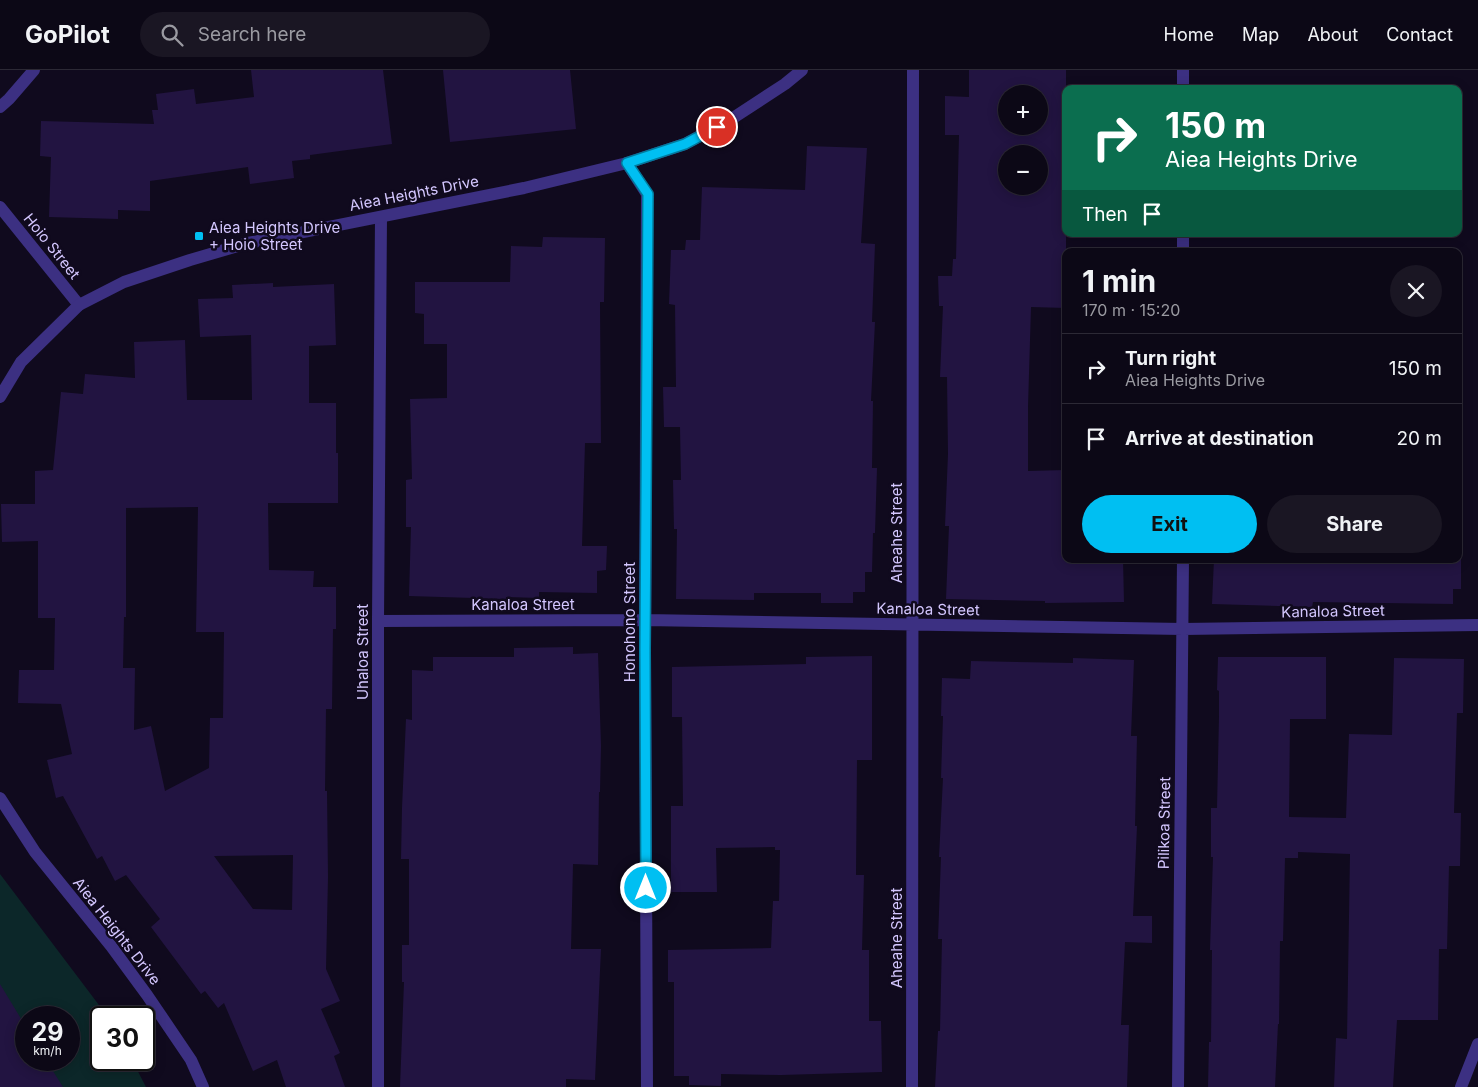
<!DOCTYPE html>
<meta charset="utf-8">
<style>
:root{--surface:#0c0816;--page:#1a1623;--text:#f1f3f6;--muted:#9a9aa1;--line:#2c2935;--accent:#00bff2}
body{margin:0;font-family:Inter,sans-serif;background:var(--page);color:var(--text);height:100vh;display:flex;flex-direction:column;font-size:19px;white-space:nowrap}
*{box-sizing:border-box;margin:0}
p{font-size:16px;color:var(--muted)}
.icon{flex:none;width:28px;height:28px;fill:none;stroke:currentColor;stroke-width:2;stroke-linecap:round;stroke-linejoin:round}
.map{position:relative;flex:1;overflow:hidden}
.side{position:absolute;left:1062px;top:178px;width:400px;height:315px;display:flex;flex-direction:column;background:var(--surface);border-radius:10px;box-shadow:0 2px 12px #0003,0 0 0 1px var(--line)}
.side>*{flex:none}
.top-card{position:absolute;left:1062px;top:15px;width:400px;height:152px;border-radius:10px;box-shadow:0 2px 12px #0003,0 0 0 1px var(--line);background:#0b6e4f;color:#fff;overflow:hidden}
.tools{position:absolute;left:998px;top:15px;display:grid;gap:10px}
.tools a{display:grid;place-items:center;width:50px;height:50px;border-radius:50%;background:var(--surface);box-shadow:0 2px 12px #0003,0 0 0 1px var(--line);font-size:25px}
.speed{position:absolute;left:15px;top:936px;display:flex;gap:10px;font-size:25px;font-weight:700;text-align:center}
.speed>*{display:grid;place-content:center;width:65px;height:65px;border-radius:50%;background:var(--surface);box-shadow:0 2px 12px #0003,0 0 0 1px var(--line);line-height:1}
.speed small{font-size:12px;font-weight:400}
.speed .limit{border:2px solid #111;border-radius:8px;background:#fff;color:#111}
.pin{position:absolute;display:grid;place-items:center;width:42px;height:42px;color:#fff;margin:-21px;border:2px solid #fff;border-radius:50%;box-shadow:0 1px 5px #0007}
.me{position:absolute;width:55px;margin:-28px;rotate:0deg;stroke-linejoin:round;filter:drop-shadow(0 0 4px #0008)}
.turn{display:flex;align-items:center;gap:18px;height:105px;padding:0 20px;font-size:22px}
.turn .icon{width:65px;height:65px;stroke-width:2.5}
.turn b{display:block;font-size:35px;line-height:42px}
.then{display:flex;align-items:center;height:48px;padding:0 20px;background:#0003;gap:10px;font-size:19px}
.round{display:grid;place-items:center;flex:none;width:52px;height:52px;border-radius:26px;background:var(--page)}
.summary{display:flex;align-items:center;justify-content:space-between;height:85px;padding:0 20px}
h1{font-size:30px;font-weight:700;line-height:38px}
.action{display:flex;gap:10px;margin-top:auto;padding:10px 20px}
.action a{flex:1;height:58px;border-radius:30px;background:var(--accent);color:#111;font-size:20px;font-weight:700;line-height:58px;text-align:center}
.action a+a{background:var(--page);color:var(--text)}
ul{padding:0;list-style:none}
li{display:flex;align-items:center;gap:15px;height:70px;padding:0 20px;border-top:1px solid var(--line)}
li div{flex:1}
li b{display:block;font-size:19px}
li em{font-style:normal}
header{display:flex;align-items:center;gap:30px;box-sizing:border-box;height:70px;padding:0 25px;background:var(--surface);border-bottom:1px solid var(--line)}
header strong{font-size:24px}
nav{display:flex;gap:28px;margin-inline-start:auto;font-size:18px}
.search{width:350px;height:45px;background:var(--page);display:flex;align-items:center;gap:12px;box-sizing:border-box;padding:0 18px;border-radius:28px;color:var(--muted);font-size:19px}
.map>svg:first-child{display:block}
.green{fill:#0c2729;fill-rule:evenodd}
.building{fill:#221441;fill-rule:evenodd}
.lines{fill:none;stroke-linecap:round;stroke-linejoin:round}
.minor{stroke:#3c3082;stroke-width:12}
.tertiary{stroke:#3c3082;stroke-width:12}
.route-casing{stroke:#007c9d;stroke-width:12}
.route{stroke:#00bff2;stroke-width:9}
.poi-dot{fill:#00bff2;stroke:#100a1e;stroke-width:2}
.labels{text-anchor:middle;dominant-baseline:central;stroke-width:5;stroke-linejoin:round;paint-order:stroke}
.street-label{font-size:15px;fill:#d4c7ff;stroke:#100a1e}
.poi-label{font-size:15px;fill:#d4c7ff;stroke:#100a1e;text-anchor:start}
</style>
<header>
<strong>GoPilot</strong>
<div class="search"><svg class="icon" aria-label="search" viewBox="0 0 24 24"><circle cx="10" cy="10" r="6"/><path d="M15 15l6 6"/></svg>Search here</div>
<nav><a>Home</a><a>Map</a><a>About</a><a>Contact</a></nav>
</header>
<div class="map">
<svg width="1478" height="1017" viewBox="0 0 1478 1017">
<rect width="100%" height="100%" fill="#100a1e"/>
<path class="green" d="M 0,804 L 108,947 L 101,948 L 101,990 L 132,990 L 146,1017 L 0,1017 ZM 26,948 L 69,948 L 69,990 L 26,990 Z"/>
<path class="building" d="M 251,0 L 383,0 L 392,74 L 310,85 L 310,89 L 292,91 L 294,108 L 250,114 L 248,97 L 150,111 L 150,141 L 118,140 L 118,149 L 49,147 L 51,87 L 40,86 L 41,51 L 154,54 L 152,40 L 158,40 L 156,24 L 194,19 L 196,34 L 254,27 Z
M 443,0 L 570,0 L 576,59 L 450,72 Z
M 969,0 L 1066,0 L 1066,238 L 1031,237 L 1028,337 L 1028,401 L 1066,400 L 1066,489 L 1123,489 L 1124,532 L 1045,533 L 1045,531 L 946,529 L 949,456 L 945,456 L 948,384 L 947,307 L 940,307 L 943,236 L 939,236 L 938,206 L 952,206 L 953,189 L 956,189 L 959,65 L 945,65 L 945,26 L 969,27 ZM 1006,24 L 1039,24 L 1039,56 L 1006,56 ZM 1006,84 L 1039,84 L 1039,116 L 1006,116 Z
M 807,76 L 867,78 L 861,173 L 875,174 L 872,252 L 875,252 L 871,331 L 873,331 L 872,398 L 877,398 L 875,463 L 873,463 L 872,502 L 865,502 L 865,522 L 853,522 L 853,533 L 821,533 L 821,523 L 754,523 L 754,530 L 676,529 L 677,459 L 674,459 L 673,410 L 681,410 L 680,357 L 664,357 L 663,317 L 676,317 L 675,235 L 669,234 L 671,180 L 685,180 L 686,170 L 700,170 L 702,117 L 805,120 Z
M 543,167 L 605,168 L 604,232 L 600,232 L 601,373 L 585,373 L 582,476 L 607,476 L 606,500 L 597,501 L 597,523 L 539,522 L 539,528 L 506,527 L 506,529 L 409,526 L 411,457 L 406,457 L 406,410 L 412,409 L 410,329 L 447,328 L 447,274 L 424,274 L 424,244 L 415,243 L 415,212 L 510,212 L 511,176 L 542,177 Z
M 273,213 L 273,217 L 334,214 L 336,275 L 309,276 L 309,333 L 336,333 L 336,383 L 338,383 L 338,433 L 268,433 L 269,500 L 314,501 L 313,517 L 336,517 L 336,559 L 333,559 L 332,639 L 326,639 L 325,721 L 327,721 L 328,807 L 326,899 L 340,931 L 321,939 L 340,983 L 334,986 L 345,1017 L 286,1017 L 277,990 L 253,1001 L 224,933 L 218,938 L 205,921 L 201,924 L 151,857 L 160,849 L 126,805 L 115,811 L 102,786 L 97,789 L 63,726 L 56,728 L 47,690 L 72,684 L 61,634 L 18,633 L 19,600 L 54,600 L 55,548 L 38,548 L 38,471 L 2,472 L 1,434 L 35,434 L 35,401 L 53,400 L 61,322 L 83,324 L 85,304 L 135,308 L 134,272 L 185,270 L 187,330 L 252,330 L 251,265 L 200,267 L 198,229 L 233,228 L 232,215 ZM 198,437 L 196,562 L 224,562 L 223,648 L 210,648 L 209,698 L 165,721 L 151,656 L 134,660 L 135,598 L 123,598 L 124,547 L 126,547 L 126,438 ZM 293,785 L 292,840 L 253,839 L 214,786 Z
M 1214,489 L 1461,489 L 1461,519 L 1453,519 L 1453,534 L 1313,532 L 1312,537 L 1212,534 Z
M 573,577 L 573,584 L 598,583 L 601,676 L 600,722 L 599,722 L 598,795 L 573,794 L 571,879 L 601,879 L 595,1010 L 566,1009 L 566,1017 L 400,1017 L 404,912 L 402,912 L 402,875 L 409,875 L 409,789 L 401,789 L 402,738 L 406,649 L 412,650 L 412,600 L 433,601 L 433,587 L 514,587 L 514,578 Z
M 872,586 L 872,690 L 857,690 L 856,805 L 864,805 L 862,880 L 869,880 L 869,951 L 881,951 L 882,1002 L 781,1005 L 721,1004 L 721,1016 L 689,1015 L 689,1006 L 674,1006 L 674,912 L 668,912 L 668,880 L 771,878 L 773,831 L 779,831 L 780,780 L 775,780 L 775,777 L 716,778 L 717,822 L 671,822 L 671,736 L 683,736 L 682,647 L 672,647 L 672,597 L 806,594 L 806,587 Z
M 1218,587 L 1326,587 L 1326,649 L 1290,649 L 1289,747 L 1346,748 L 1349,664 L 1392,665 L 1394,588 L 1464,589 L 1463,643 L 1457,643 L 1454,743 L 1461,743 L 1460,796 L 1449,796 L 1447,879 L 1439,879 L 1438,950 L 1397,950 L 1393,1017 L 1334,1017 L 1336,968 L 1347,969 L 1350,784 L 1298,782 L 1298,788 L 1285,788 L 1283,871 L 1280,871 L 1279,954 L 1278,954 L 1275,1017 L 1208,1017 L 1209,972 L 1211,972 L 1212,880 L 1210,880 L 1213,787 L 1211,787 L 1211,738 L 1217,738 L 1219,646 L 1219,621 L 1217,620 Z
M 1073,588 L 1134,590 L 1131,666 L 1137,666 L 1135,756 L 1137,756 L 1133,846 L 1152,846 L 1152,873 L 1125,872 L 1121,955 L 1129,955 L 1127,1017 L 935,1017 L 938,961 L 940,961 L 942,869 L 938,869 L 941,787 L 939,787 L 943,708 L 941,708 L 943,646 L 941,646 L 942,608 L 970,609 L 971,591 L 1073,593 Z
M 0,914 L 26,957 L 26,990 L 46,990 L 63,1017 L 0,1017 Z"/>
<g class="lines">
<path class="minor" d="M 1183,19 L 1183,0
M 0,37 L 9,29 L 34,0
M 627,93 L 647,124 L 645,580 L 647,1017
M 0,137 L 79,235
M 1183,181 L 1183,164
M 378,551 L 645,550 L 1183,559 L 1478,555
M 378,1017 L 378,551 L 381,147
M 912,1017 L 913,0
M 1178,1017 L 1183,489
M 1461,1017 L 1478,974"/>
<path class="tertiary" d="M 0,327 L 21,292 L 79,235 L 124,212 L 190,190 L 248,173 L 524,118 L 627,93 L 685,74 L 733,48 L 785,14 L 802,0
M 0,728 L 35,782 L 111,876 L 147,925 L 191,990 L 203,1017"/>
</g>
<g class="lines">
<defs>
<path id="route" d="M 646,818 L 645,580 L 648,124 L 627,93 L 685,74 L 717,57"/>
</defs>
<use href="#route" class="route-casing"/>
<use href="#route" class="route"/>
</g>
<rect class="poi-dot" x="194" y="161" width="10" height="10" rx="2.5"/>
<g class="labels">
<g class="street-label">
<text transform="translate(414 123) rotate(-11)">Aiea Heights Drive</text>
<text transform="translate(52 176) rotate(51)">Hoio Street</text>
<text transform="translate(896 463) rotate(-90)">Aheahe Street</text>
<text x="523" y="534">Kanaloa Street</text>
<text transform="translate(928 539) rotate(1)">Kanaloa Street</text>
<text transform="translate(1333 541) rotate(-1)">Kanaloa Street</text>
<text transform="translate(629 552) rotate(-90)">Honohono Street</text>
<text transform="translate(362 582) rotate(-90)">Uhaloa Street</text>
<text transform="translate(1164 753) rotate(-89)">Pilikoa Street</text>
<text transform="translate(117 861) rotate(52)">Aiea Heights Drive</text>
<text transform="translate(896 868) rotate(-90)">Aheahe Street</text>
</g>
<g class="poi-label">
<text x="209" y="157">Aiea Heights Drive<tspan x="209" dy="17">+ Hoio Street</tspan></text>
</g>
</g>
</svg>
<div class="tools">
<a>+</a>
<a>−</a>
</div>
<div class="speed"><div>29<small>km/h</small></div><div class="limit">30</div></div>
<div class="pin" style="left:717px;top:57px;background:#d93025"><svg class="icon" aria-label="arrive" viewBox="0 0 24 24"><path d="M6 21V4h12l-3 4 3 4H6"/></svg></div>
<svg class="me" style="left:646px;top:818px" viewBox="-20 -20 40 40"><circle r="17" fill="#00bff2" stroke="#fff" stroke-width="3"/><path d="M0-11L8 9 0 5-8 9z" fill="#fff"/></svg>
<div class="top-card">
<div class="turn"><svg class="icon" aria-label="right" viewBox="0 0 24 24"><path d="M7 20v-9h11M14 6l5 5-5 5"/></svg><div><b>150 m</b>Aiea Heights Drive</div></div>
<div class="then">Then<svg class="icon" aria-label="arrive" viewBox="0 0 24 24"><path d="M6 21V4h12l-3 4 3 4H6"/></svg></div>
</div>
<section class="side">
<div class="summary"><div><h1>1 min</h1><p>170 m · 15:20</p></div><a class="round"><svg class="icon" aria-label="close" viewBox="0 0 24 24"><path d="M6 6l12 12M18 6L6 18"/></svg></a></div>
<ul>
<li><svg class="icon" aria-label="right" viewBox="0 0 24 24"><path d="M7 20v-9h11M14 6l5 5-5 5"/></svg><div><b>Turn right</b><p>Aiea Heights Drive</p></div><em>150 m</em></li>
<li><svg class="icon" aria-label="arrive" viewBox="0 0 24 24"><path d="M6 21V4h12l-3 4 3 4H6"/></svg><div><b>Arrive at destination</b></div><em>20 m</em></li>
</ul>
<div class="action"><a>Exit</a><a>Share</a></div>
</section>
</div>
